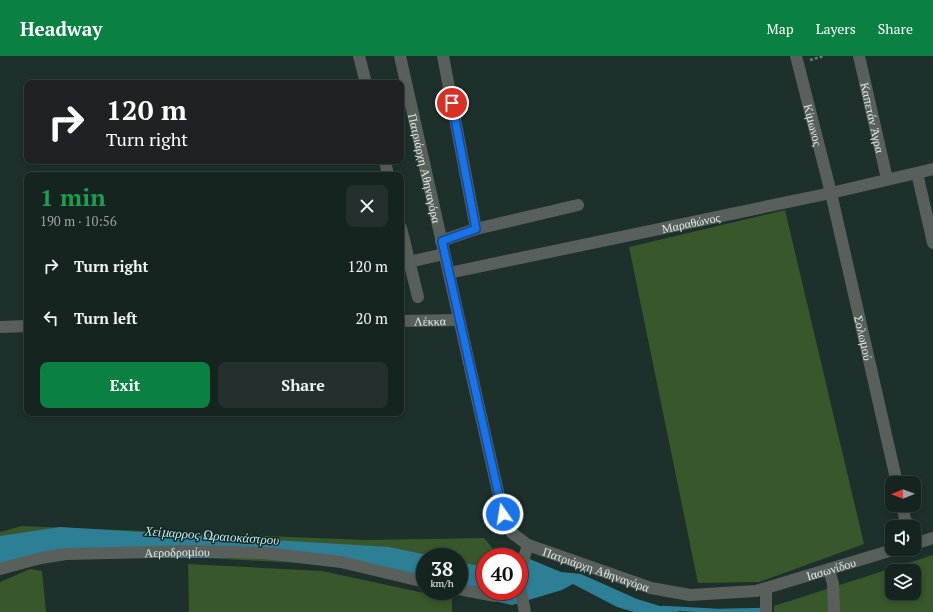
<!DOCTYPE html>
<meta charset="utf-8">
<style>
:root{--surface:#162420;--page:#23302d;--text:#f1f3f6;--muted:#9ea4a5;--line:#35413e;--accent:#0b8043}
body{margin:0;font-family:"PT Serif",serif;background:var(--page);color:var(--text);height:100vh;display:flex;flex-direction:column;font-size:15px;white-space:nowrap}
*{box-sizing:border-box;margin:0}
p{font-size:13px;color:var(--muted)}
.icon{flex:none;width:22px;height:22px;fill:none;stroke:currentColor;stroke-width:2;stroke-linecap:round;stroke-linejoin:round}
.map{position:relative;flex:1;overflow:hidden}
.panel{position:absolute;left:24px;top:116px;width:380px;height:244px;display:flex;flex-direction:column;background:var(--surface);border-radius:8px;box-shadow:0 2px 6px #0003,0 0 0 1px var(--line)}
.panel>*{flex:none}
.guide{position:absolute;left:24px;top:24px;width:380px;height:84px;border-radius:8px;box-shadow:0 2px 6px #0003,0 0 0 1px var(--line);background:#202124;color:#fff;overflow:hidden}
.needle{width:26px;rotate:269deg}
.controls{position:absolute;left:885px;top:420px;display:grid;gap:8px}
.controls a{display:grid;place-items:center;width:36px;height:36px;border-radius:8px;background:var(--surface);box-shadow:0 2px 6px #0003,0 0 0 1px var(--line);font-size:20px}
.speed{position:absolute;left:416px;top:492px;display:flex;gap:8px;font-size:20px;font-weight:700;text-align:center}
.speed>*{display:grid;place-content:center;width:52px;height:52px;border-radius:50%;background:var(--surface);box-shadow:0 2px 6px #0003,0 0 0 1px var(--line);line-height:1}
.speed small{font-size:10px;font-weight:400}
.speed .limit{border:6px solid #d22;background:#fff;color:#111}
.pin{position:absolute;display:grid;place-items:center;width:34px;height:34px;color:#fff;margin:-17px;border:2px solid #fff;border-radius:50%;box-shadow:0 1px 4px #0007}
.me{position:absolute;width:44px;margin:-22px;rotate:347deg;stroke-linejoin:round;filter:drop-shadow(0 0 3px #0008)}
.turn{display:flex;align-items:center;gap:14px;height:84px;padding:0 16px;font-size:18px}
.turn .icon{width:52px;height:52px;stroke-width:2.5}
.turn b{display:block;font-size:28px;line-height:34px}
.round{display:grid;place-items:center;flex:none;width:42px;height:42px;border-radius:8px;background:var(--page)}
.overview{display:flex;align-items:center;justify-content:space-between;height:68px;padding:0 16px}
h1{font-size:24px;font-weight:600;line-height:30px;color:#1e9e55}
.cta{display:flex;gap:8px;margin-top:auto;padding:8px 16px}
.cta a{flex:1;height:46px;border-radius:8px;background:var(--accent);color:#fff;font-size:16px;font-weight:600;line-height:46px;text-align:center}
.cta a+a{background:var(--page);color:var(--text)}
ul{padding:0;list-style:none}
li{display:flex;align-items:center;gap:12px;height:52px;padding:0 16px}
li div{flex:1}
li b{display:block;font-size:15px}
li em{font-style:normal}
header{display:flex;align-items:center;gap:24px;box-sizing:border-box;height:56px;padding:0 20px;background:var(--accent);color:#fff}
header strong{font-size:19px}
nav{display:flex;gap:22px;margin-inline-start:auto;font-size:14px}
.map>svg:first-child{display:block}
.green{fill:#38572b;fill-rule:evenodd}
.water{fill:#2c7f94}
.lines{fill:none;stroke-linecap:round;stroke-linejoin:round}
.stream{stroke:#2c7f94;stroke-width:4.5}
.path{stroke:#687874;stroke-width:2.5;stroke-dasharray:3 2;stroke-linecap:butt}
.minor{stroke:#59605b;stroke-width:12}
.route-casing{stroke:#114b97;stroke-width:10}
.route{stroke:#1a73e8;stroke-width:7}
.labels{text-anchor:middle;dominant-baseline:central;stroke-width:3;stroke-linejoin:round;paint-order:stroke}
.street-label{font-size:12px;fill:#dee9e6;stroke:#132621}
.water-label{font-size:13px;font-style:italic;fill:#c3ecf9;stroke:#132621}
</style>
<header>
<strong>Headway</strong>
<nav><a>Map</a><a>Layers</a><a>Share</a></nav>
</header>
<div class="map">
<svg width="933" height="556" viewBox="0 0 933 556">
<rect width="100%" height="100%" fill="#1d302b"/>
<path class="green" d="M 785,154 L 864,488 L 759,526 L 698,527 L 629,191 Z
M 22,470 L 365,484 L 484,482 L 500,501 L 485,501 L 485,517 L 459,516 L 459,501 L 425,501 L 425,514 L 25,492 L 0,502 L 0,476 Z
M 933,499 L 933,556 L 774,556 L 774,550 ZM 892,515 L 914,515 L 914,537 L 892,537 Z
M 188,508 L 322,515 L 452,543 L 452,556 L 189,556 Z
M 30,513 L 42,515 L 46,556 L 0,556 L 0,526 Z"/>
<path class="water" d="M 60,471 L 389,491 L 437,501 L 425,501 L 425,530 L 296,502 L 30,502 L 0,515 L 0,480 Z
M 501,491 L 561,516 L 581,518 L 637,543 L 680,556 L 634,556 L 617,551 L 573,528 L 562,534 L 512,549 L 447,535 L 459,535 L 459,506 L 485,511 L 485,535 L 519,535 L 519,501 L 501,501 Z"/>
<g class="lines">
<path class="stream" d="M 663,552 L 718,555 L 765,554"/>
<path class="path" d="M 810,4 L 824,0"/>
<g class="minor">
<path d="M 359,0 L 366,27"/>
<path id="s1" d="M 400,0 L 503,458 L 507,470 L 512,477 L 528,489 L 651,532 L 690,539 L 756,535 L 896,493"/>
<path id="s2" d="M 796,0 L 831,137 L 897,427"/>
<path id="s3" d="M 859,0 L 887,123"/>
<path d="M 385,105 L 388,119"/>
<path d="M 917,117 L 933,187"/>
<path d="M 401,172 L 418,241"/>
<path d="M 476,173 L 578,149"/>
<path d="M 441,185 L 476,173 L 443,0"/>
<path d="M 409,206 L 444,198"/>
<path id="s4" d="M 449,217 L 831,137 L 933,113"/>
<path id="s5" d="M 401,265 L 459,264"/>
<path d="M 0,271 L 27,270"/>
<path d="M 902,449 L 907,471"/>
<path d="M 914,488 L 933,482"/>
<path id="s6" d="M 0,513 L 41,502 L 66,498 L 196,495 L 265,497 L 341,506 L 425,526"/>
<path d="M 829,513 L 833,528 L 834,556"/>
<path d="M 519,517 L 528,489"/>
<path d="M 519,526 L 525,556"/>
<path d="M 459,533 L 495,540 L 506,535"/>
<path d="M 766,556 L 766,533"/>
</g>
</g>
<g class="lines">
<defs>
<path id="route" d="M 452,47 L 476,173 L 442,185 L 503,458"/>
</defs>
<use href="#route" class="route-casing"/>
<use href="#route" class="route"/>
</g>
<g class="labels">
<g class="street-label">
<text stroke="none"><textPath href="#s3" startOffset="63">Καπετάν Άγρα</textPath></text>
<text stroke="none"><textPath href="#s2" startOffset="71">Κίμωνος</textPath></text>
<text stroke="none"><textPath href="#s1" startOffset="115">Πατριάρχη Αθηναγόρα</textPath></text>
<text stroke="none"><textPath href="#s4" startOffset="247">Μαραθώνος</textPath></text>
<text stroke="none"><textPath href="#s5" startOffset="29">Λέκκα</textPath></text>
<text stroke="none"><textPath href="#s2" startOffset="290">Σολωμού</textPath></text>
<text stroke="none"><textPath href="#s6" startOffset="179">Αεροδρομίου</textPath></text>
<text stroke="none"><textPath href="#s1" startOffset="583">Πατριάρχη Αθηναγόρα</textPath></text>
<text stroke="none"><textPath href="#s1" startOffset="825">Ιασωνίδου</textPath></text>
</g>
<g class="water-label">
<text transform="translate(212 479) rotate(4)">Χείμαρρος Ωραιοκάστρου</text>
</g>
</g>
</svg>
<div class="controls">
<a><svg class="needle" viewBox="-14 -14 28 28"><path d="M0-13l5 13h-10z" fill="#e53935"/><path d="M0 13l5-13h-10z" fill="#9ea4a5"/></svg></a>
<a><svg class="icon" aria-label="sound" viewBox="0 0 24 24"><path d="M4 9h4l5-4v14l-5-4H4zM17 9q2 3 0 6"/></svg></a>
<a><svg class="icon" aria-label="layers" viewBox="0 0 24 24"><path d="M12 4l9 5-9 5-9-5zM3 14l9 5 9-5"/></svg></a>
</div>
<div class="speed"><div>38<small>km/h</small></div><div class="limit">40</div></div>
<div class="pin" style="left:452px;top:47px;background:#d93025"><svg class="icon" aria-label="arrive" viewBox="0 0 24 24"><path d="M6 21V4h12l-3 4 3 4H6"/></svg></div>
<svg class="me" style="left:503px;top:458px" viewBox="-20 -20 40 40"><circle r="17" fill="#1a73e8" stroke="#fff" stroke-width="3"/><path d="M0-11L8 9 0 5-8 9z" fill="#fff"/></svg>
<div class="guide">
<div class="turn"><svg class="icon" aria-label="right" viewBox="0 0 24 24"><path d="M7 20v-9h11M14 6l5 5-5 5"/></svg><div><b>120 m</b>Turn right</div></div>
</div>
<section class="panel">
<div class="overview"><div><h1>1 min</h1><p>190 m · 10:56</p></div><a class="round"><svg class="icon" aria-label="close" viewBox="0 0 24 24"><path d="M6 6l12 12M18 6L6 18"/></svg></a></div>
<ul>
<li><svg class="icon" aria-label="right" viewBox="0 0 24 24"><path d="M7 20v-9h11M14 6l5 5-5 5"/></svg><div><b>Turn right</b></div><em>120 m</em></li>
<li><svg class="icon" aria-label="left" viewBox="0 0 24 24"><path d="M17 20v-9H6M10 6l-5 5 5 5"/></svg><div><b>Turn left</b></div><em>20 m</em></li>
</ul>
<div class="cta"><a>Exit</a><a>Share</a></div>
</section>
</div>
